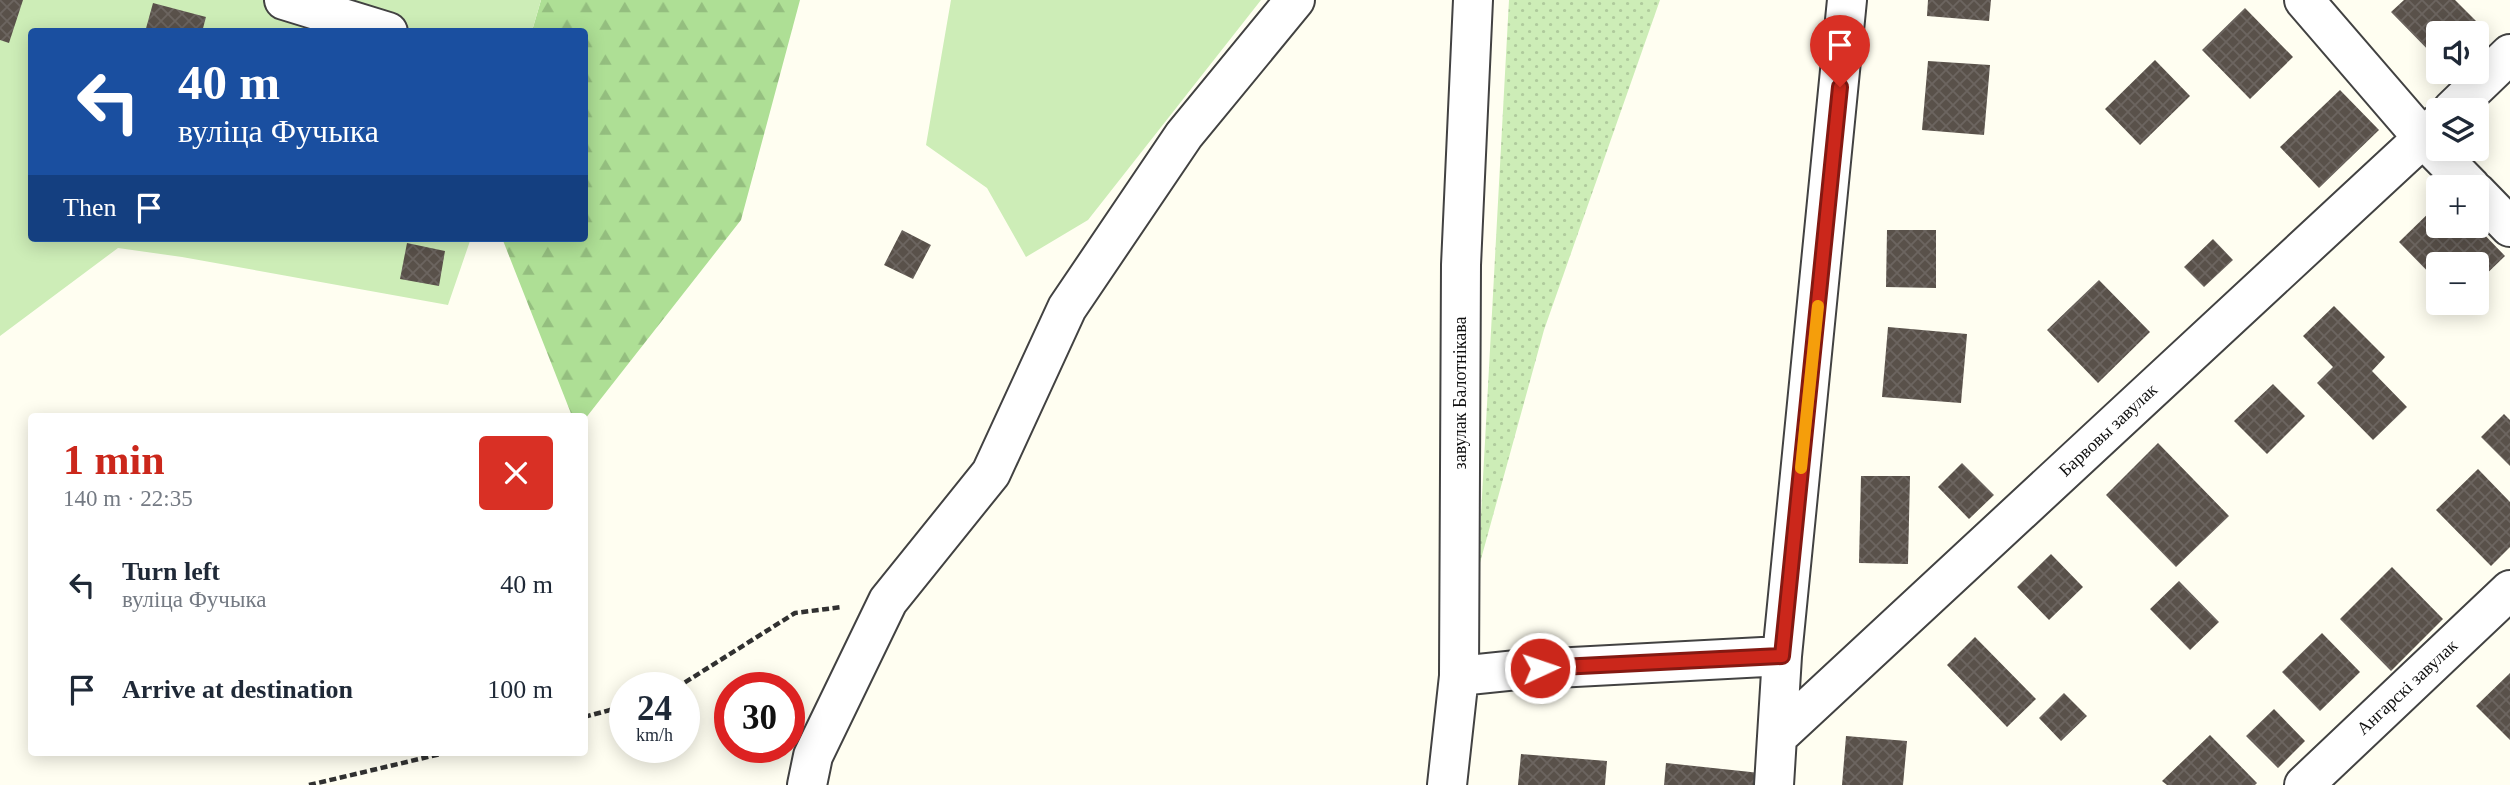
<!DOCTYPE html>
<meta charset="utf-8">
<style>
:root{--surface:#fff;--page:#f2f2f3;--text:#1f2937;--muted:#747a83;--accent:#cb271b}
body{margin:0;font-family:"Times New Roman",serif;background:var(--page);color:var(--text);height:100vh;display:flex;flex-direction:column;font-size:26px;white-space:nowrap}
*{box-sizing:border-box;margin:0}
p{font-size:23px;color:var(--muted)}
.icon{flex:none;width:38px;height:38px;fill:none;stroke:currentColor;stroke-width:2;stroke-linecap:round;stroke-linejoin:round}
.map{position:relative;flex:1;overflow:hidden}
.panel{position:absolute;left:28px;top:413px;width:560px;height:343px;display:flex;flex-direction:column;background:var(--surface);border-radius:7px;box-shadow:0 4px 18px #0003}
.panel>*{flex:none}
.hud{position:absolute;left:28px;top:28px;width:560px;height:214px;border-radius:7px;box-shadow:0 4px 18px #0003;background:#1a4fa0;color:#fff;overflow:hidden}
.fabs{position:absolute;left:2426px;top:21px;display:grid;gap:14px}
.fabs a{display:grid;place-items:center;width:63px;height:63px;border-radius:7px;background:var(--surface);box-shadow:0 4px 18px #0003;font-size:35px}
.speed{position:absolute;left:609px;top:672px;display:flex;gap:14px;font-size:35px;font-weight:700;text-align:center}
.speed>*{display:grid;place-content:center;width:91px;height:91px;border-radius:50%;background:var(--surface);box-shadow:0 4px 18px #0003;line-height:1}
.speed small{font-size:18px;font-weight:400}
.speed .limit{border:10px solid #d22;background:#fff;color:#111}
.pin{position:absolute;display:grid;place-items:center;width:60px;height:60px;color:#fff;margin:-72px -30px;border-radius:50% 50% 50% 0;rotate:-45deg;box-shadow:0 0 7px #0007}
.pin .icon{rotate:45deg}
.me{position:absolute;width:77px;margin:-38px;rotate:87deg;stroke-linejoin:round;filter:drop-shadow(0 0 5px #0008)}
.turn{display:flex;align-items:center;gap:24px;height:147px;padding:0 35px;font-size:32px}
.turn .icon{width:91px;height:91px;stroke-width:2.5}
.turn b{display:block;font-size:49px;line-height:60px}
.then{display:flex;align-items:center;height:66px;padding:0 35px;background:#0003;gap:14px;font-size:26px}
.round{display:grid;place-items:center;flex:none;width:74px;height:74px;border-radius:7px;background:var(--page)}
.summary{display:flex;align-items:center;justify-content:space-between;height:119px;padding:0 35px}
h1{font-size:42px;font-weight:700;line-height:52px;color:var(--accent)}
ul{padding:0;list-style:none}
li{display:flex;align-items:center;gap:21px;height:105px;padding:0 35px}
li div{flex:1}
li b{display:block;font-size:26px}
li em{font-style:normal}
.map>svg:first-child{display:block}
.grass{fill:url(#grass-dots)}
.forest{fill:url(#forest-firs)}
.garden{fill:#cdedb7}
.building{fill:url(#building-cross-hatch)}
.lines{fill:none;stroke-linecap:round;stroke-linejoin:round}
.minor-casing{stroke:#424242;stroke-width:42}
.path{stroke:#313131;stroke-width:4.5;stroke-dasharray:7 3.5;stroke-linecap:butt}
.minor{stroke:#fff;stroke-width:38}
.route-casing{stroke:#841912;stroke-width:18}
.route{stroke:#cb271b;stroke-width:12}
.slow{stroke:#f59e0b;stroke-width:12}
.labels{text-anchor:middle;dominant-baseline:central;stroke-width:7;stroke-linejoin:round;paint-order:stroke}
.street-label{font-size:18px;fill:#0f0f0f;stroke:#fff}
</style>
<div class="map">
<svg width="2510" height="785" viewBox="0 0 2510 785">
<defs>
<pattern id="grass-dots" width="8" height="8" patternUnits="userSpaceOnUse" patternTransform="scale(1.75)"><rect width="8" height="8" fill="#cdedb7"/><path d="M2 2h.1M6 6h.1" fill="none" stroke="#afca9c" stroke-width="1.8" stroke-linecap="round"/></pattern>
<pattern id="forest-firs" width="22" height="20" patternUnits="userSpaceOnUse" patternTransform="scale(1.75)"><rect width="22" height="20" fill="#aedf95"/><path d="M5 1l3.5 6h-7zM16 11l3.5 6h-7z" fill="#94be7f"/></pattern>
<pattern id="building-cross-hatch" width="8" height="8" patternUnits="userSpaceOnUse" patternTransform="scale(1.75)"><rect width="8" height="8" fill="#59514a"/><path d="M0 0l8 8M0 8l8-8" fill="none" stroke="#6c6560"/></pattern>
</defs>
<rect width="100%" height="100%" fill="#fffef1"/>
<path class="grass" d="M 1509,0 L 1660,0 L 1544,330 L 1478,570 Z"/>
<path class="forest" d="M 541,0 L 800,0 L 741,220 L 585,419 L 584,416 L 572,416 L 502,238 L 584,238 L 584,32 L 532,31 Z"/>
<path class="garden" d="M 0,0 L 541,0 L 532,31 L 32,32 L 32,238 L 471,238 L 448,305 L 182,257 L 118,248 L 0,336 Z
M 951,0 L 1261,0 L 1088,220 L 1026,257 L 987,188 L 926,145 Z"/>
<path class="building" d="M 0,0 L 23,0 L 9,43 L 0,40 Z
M 1928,0 L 1991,0 L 1989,21 L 1927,16 Z
M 2404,0 L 2455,0 L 2481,26 L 2474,33 L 2438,33 L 2438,60 L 2391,12 Z
M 153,3 L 206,17 L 202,32 L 145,32 Z
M 2245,8 L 2293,57 L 2250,99 L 2202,50 Z
M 2155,60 L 2190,96 L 2140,145 L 2105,109 Z
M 1928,61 L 1990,65 L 1984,135 L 1922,130 Z
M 2340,90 L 2379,130 L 2319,188 L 2280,147 Z
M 2438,204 L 2438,226 L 2476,226 L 2505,256 L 2476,284 L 2476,264 L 2438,264 L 2438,282 L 2399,242 Z
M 902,230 L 931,245 L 913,279 L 884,265 Z
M 1887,230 L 1936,230 L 1936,288 L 1886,287 Z
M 2213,239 L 2233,260 L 2204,287 L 2184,267 Z
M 407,243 L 445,251 L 439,286 L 400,279 Z
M 2099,280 L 2150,332 L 2098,383 L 2047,330 Z
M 2334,306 L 2385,357 L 2372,371 L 2407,407 L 2373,440 L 2317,383 L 2333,367 L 2303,336 Z
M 1888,327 L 1967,334 L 1961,403 L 1882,397 Z
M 2273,384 L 2305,416 L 2267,454 L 2234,421 Z
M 2504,414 L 2510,420 L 2510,466 L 2481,437 Z
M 2158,443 L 2229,516 L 2176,567 L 2106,495 Z
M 1962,463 L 1994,495 L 1969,519 L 1938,487 Z
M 2478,469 L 2510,502 L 2510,547 L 2491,566 L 2436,510 Z
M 1861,476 L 1910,476 L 1908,564 L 1859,563 Z
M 2051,554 L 2083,587 L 2049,620 L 2017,587 Z
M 2392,567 L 2443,619 L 2391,671 L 2340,619 Z
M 2179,581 L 2219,622 L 2190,650 L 2150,609 Z
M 2322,633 L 2360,672 L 2320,711 L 2282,672 Z
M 1975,637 L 2036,699 L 2007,727 L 1947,665 Z
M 2510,673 L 2510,740 L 2476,706 Z
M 2064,693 L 2087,716 L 2061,741 L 2039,718 Z
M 2274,709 L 2305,741 L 2278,768 L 2246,736 Z
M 2210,735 L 2257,783 L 2255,785 L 2167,785 L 2162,781 Z
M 1846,736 L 1907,741 L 1903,785 L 1842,785 Z
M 1521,754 L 1607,761 L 1605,785 L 1518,785 Z
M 1666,763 L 1760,773 L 1758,785 L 1664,785 Z"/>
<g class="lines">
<defs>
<path id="minor" d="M 284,0 L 388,32
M 2304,0 L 2423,138 L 2471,187
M 2452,110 L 2510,54
M 2476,192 L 2510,227
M 1459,676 L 1517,670 L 1782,656
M 1777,737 L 2438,124
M 807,785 L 813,756 L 888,601 L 991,473 L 1067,308 L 1184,135 L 1295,0
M 1447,785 L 1459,676 L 1461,265 L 1473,0
M 1774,785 L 1782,656 L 1847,0
M 2304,785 L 2510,590"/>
</defs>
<use href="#minor" class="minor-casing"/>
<path class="path" d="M 676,688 L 795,613 L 842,607
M 584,717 L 625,706
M 309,785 L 449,752"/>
<use href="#minor" class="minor"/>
</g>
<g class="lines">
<defs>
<path id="route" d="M 1540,668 L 1782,656 L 1840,87"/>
</defs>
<use href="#route" class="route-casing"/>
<use href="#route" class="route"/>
<path class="slow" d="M 1801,468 L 1818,306"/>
</g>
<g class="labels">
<g class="street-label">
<text transform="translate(1460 393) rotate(-90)">завулак Балотнікава</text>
<text transform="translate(2108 430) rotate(-43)">Барвовы завулак</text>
<text transform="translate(2407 687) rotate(-43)">Ангарскі завулак</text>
</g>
</g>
</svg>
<div class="fabs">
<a><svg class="icon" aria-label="sound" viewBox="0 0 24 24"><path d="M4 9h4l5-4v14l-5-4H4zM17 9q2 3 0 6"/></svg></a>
<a><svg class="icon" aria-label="layers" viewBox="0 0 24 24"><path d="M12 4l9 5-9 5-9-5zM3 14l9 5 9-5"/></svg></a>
<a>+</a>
<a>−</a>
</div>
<div class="speed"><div>24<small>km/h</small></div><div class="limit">30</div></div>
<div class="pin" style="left:1840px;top:87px;background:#d93025"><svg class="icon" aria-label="arrive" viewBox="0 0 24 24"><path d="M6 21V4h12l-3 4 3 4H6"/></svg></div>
<svg class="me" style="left:1540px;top:668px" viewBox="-20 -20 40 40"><circle r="17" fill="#cb271b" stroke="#fff" stroke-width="3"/><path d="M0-11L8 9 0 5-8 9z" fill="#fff"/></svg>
<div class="hud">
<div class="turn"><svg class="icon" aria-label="left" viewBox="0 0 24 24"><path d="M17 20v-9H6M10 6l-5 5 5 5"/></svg><div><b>40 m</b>вуліца Фучыка</div></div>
<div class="then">Then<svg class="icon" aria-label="arrive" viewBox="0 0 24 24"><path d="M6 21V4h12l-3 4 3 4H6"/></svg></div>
</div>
<section class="panel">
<div class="summary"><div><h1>1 min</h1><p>140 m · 22:35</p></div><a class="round" style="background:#d93025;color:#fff"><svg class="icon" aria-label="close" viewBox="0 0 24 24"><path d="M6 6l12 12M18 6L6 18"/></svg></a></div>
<ul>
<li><svg class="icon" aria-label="left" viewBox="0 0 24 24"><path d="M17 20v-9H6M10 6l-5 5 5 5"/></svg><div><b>Turn left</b><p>вуліца Фучыка</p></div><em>40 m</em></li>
<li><svg class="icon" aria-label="arrive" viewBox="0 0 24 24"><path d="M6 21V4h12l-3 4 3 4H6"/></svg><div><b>Arrive at destination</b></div><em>100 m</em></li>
</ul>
</section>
</div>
